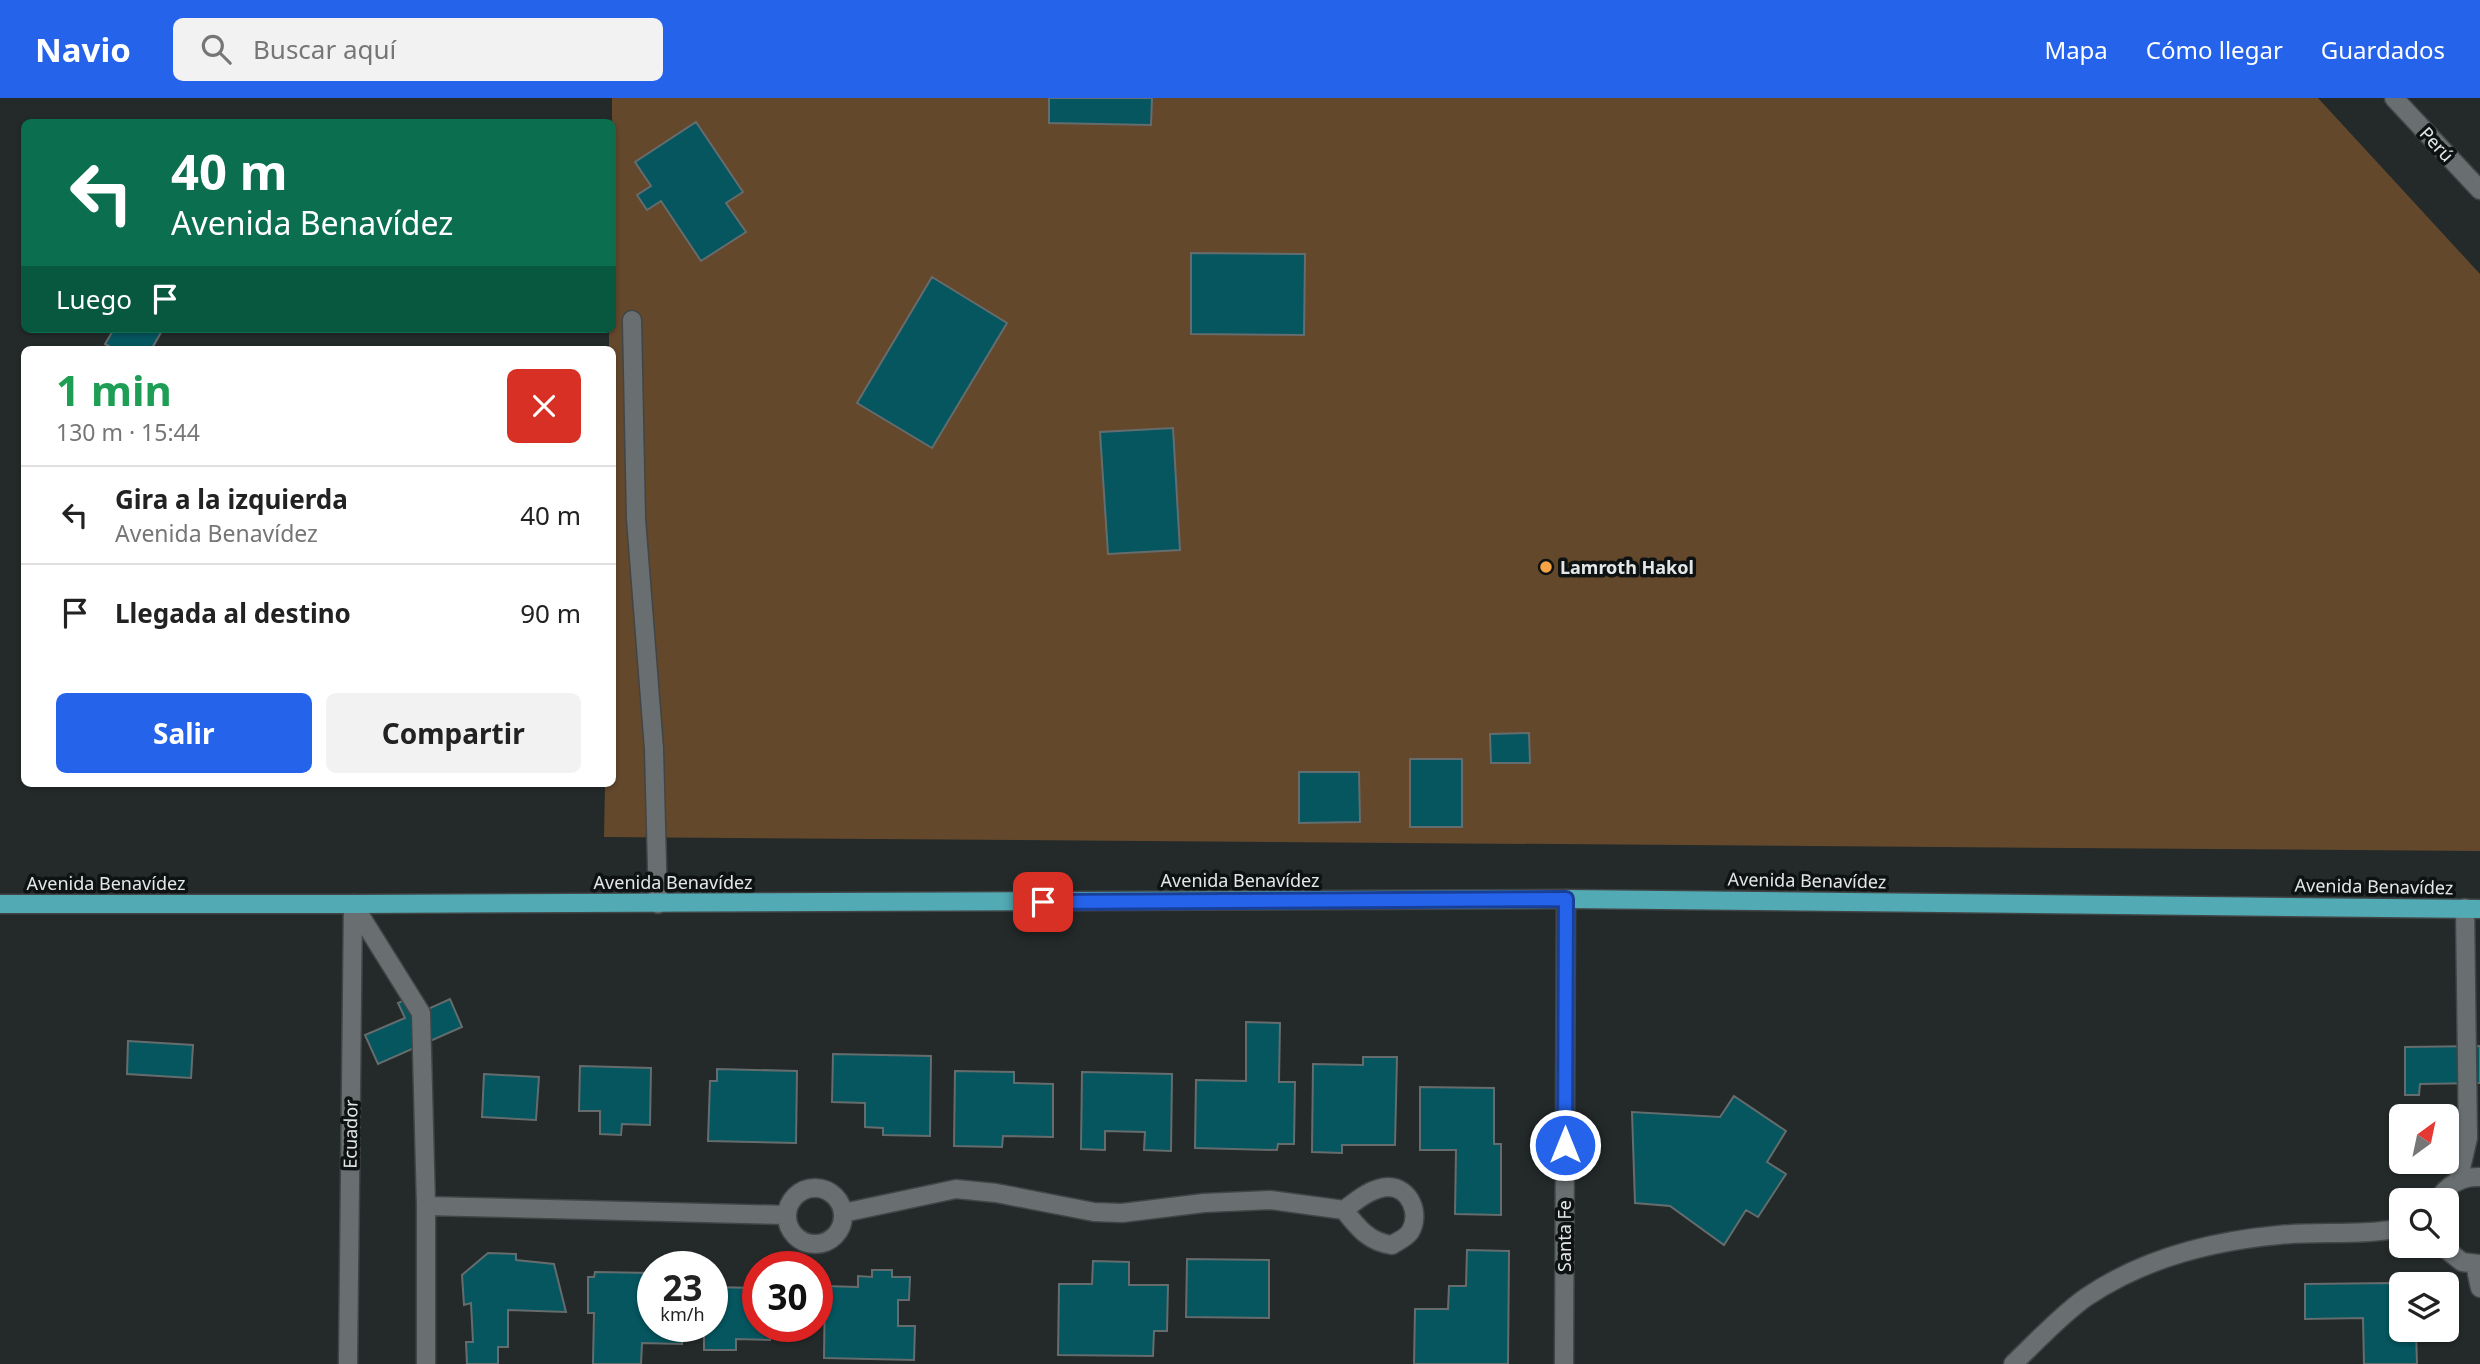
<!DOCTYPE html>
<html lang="es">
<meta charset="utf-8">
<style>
:root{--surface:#fff;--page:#f2f2f2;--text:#222;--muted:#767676;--line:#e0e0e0;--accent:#2563eb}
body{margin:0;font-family:"Noto Sans",sans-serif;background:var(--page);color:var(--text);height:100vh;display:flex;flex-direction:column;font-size:26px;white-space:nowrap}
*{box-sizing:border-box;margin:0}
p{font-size:23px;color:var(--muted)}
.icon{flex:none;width:38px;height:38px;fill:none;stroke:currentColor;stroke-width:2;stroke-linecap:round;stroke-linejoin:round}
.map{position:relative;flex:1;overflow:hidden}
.sheet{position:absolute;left:21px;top:248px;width:595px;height:441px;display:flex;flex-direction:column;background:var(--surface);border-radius:10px;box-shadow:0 2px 5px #0004}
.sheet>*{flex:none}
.top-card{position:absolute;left:21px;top:21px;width:595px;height:214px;border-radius:10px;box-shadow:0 2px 5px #0004;background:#0b6e4f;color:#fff;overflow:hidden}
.needle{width:46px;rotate:33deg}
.buttons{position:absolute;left:2389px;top:1006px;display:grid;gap:14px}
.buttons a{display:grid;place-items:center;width:70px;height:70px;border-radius:10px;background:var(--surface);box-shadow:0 2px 5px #0004;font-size:35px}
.speed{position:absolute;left:637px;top:1153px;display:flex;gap:14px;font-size:35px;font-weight:700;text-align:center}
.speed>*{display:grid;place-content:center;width:91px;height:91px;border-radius:50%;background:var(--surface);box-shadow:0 2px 5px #0004;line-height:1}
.speed small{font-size:18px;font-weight:400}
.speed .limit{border:10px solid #d22;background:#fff;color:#111}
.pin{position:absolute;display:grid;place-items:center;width:60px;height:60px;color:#fff;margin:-30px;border-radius:14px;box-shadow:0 4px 10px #0006}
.me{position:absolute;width:77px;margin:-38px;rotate:0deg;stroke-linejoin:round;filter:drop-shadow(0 0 5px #0008)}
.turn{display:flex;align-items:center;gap:24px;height:147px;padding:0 35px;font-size:32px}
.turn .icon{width:91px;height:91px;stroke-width:2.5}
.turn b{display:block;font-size:49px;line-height:60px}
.then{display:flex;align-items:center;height:66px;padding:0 35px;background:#0003;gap:14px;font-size:26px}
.round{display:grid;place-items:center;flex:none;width:74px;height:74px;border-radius:10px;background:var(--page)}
.head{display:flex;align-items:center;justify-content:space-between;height:119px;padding:0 35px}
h1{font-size:42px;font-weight:700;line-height:52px;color:#1e9e55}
.primary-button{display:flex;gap:14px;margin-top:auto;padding:14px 35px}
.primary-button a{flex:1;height:80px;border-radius:10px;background:var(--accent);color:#fff;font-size:28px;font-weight:700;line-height:80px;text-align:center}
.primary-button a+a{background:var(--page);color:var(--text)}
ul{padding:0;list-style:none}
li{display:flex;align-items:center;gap:21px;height:98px;padding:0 35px;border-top:2px solid var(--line)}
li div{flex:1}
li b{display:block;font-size:26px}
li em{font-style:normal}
header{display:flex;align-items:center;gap:42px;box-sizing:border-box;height:98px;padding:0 35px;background:var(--accent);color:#fff}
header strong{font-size:33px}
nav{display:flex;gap:38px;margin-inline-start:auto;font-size:24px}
.search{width:490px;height:63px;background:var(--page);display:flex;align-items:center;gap:18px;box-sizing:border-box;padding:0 24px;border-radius:10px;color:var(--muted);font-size:26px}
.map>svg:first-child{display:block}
.green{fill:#63482c}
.building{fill:#05565f;stroke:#656c6d;stroke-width:2}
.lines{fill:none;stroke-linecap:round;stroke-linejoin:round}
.minor-casing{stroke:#414546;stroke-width:21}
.major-casing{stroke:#414546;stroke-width:21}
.minor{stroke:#696f70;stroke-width:18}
.major{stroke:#52aab4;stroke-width:18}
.route-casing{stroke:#184099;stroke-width:18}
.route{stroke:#2563eb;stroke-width:12}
.poi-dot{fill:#f5a345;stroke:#0f1212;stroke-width:2.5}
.labels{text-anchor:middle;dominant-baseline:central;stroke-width:7;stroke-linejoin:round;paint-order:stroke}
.street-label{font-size:18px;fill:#e4e7e8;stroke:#0f1212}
.poi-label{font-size:18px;font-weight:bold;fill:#e4e7e8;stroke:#0f1212;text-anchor:start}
</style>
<header>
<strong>Navio</strong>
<div class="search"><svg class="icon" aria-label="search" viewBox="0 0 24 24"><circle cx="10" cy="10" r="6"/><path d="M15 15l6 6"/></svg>Buscar aquí</div>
<nav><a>Mapa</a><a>Cómo llegar</a><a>Guardados</a></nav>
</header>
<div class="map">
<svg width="2480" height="1266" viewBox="0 0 2480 1266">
<rect width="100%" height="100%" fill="#242a2a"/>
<path class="green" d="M 612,0 L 2318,0 L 2480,176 L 2480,753 L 604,739 L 605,686 L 612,686 L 612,252 L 609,252 L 609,231 L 612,231 Z"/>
<path class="building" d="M 1049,0 L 1152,0 L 1151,27 L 1049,25 Z
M 696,24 L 743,94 L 726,105 L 746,134 L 701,163 L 661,103 L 647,112 L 637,97 L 651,88 L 635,64 Z
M 1191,155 L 1305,156 L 1304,237 L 1191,236 Z
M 932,179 L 1007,225 L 932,350 L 857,305 Z
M 114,231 L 163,231 L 151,252 L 116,252 L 105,246 Z
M 1173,330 L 1180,452 L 1108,456 L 1100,334 Z
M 1529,635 L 1530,665 L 1491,665 L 1490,636 Z
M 1410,661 L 1462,661 L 1462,729 L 1410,729 Z
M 1299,674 L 1359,674 L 1360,724 L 1299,725 Z
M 419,896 L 426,912 L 450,901 L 462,929 L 378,966 L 365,937 L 405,920 L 398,905 Z
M 1246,924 L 1280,925 L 1279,984 L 1295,984 L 1294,1046 L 1278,1046 L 1277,1052 L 1195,1050 L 1196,982 L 1246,983 Z
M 128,943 L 193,947 L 191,980 L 127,976 Z
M 2480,948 L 2480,985 L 2420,986 L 2419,997 L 2405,997 L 2405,949 Z
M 833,956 L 931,958 L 930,1038 L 883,1037 L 883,1030 L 865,1029 L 865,1005 L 832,1004 Z
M 1363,959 L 1397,959 L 1395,1047 L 1342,1047 L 1342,1055 L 1312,1054 L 1313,966 L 1363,967 Z
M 580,968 L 651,970 L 650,1027 L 622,1026 L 621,1037 L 600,1036 L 600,1013 L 579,1013 Z
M 717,971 L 797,973 L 796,1045 L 708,1043 L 710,983 L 717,983 Z
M 955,973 L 1014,974 L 1014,985 L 1053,986 L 1053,1039 L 1003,1038 L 1002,1049 L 954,1048 Z
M 1082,974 L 1172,976 L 1171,1053 L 1144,1052 L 1145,1034 L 1105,1033 L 1105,1052 L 1081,1051 Z
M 484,976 L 539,979 L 536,1022 L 482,1019 Z
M 1420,989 L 1494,990 L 1494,1046 L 1501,1046 L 1501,1117 L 1455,1116 L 1456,1052 L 1420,1052 Z
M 1734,998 L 1786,1033 L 1767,1064 L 1786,1076 L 1758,1119 L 1746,1112 L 1724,1147 L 1670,1108 L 1635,1105 L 1632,1014 L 1720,1019 Z
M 1467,1152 L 1509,1153 L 1508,1266 L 1414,1266 L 1415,1211 L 1448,1211 L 1449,1188 L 1466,1188 Z
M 488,1155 L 516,1156 L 516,1162 L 554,1166 L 566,1214 L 508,1212 L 508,1249 L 498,1249 L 498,1266 L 467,1266 L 466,1244 L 473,1244 L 471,1205 L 464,1207 L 462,1177 Z
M 1187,1161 L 1269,1162 L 1269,1220 L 1186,1219 Z
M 1093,1163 L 1129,1164 L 1129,1187 L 1168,1187 L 1167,1233 L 1154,1233 L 1153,1258 L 1058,1257 L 1059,1186 L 1092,1186 Z
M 872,1172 L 892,1172 L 892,1179 L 910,1179 L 909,1202 L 898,1202 L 898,1228 L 915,1228 L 914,1262 L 824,1260 L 825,1188 L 858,1189 L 858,1178 L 872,1179 Z
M 595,1174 L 653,1175 L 653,1228 L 682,1228 L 682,1246 L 642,1245 L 641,1266 L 593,1266 L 594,1215 L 588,1215 L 588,1179 L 594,1179 Z
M 2393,1185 L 2393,1201 L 2401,1201 L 2401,1232 L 2416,1232 L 2417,1266 L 2364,1266 L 2363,1220 L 2305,1221 L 2305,1186 Z
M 712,1189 L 758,1190 L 758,1228 L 796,1228 L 796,1232 L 770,1231 L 770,1242 L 736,1241 L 736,1252 L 704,1252 L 704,1228 L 712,1228 Z"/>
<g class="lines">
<defs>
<path id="minor" d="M 2394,0 L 2480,92
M 632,222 L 636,421 L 654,651 L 658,806
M 353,806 L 421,915 L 426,1108 L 426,1266
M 2458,1083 L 2468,1040 L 2465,810
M787 1118a28 28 0 1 1 56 0a28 28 0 1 1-56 0Z
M 2438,1102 C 2447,1087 2462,1078 2480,1079
M 426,1108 L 787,1117
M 843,1115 L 956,1091 L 996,1095 L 1094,1114 L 1122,1115 L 1204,1105 L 1270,1102 L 1344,1112 C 1358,1130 1369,1144 1392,1147 C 1398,1143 1406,1140 1410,1134 C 1421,1116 1410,1089 1388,1089 C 1371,1090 1357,1102 1344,1112
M 2442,1148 L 2462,1164 L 2480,1166
M 2475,1167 L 2480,1190
M 348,1266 L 353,806
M 1564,1266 L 1566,801
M 2013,1266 C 2034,1246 2065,1213 2088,1198 C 2145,1160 2212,1143 2279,1137 C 2320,1133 2361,1138 2401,1130"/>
<path id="major" d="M 0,806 L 353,806 L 1566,801 L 2480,811"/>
</defs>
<use href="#minor" class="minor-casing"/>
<use href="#major" class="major-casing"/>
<use href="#minor" class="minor"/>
<use href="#major" class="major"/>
</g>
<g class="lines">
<defs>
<path id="route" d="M 1043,804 L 1566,801 L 1565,1047"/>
</defs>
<use href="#route" class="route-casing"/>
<use href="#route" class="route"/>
</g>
<circle class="poi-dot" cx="1546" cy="469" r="7"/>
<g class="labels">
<g class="street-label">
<text transform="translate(2437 46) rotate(47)">Perú</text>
<text x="1240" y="782">Avenida Benavídez</text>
<text transform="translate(1807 782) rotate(1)">Avenida Benavídez</text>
<text x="673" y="784">Avenida Benavídez</text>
<text x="106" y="785">Avenida Benavídez</text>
<text transform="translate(2374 788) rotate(1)">Avenida Benavídez</text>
<text transform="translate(350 1036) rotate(-89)">Ecuador</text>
<text transform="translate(1564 1138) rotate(-90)">Santa Fe</text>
</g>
<g class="poi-label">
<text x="1560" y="469">Lamroth Hakol</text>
</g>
</g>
</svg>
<div class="buttons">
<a><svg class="needle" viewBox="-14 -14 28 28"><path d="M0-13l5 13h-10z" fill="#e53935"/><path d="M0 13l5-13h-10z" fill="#767676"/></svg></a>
<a><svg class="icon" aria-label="search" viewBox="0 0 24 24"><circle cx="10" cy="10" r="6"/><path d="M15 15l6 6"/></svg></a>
<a><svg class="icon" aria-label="layers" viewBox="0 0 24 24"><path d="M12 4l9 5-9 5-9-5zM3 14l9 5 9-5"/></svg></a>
</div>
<div class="speed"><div>23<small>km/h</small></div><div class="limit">30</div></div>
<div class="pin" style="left:1043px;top:804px;background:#d93025"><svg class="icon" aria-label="arrive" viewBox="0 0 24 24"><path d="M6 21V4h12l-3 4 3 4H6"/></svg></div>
<svg class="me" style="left:1565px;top:1047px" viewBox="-20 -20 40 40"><circle r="17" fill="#2563eb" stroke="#fff" stroke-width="3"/><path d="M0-11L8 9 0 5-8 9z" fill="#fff"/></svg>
<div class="top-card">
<div class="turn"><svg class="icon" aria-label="left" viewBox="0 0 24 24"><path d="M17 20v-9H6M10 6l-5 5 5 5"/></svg><div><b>40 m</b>Avenida Benavídez</div></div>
<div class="then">Luego<svg class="icon" aria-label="arrive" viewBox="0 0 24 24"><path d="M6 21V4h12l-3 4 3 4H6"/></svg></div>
</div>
<section class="sheet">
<div class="head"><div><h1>1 min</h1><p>130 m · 15:44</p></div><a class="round" style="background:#d93025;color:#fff"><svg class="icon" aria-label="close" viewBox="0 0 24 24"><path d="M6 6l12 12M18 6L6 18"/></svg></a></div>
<ul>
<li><svg class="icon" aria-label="left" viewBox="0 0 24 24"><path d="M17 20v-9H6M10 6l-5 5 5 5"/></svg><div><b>Gira a la izquierda</b><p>Avenida Benavídez</p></div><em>40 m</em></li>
<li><svg class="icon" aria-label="arrive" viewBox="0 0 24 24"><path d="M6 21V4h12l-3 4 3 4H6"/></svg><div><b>Llegada al destino</b></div><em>90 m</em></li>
</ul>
<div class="primary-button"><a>Salir</a><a>Compartir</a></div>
</section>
</div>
